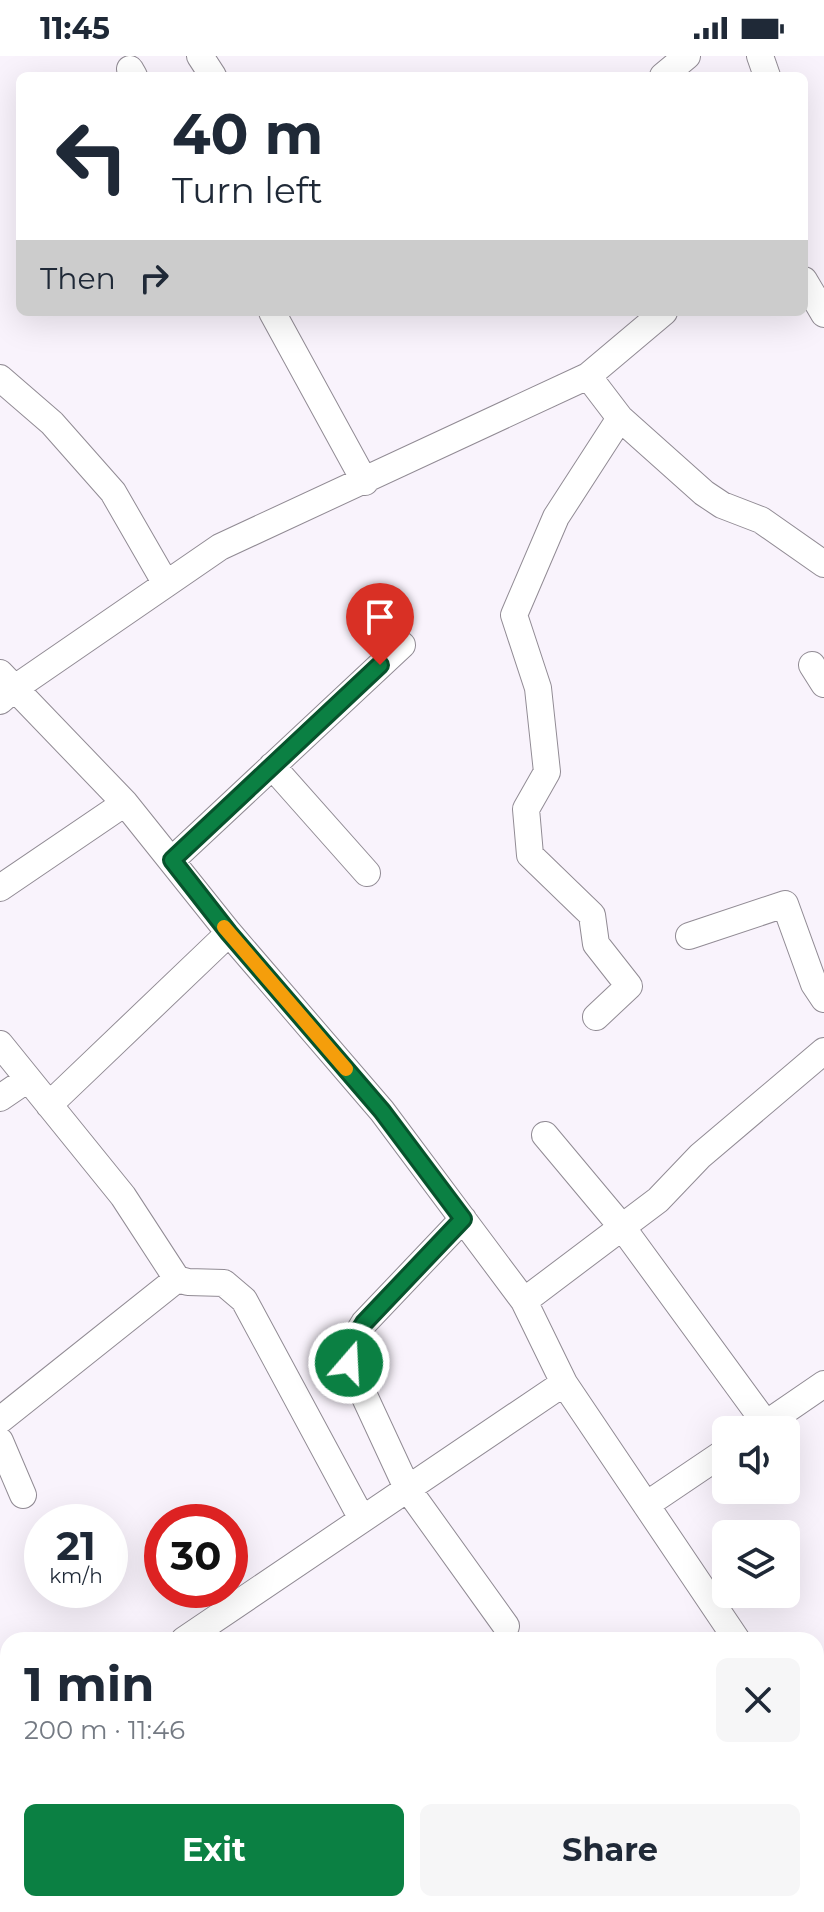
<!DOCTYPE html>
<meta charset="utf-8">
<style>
:root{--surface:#fff;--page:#f6f6f7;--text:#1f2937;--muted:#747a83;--accent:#0b8043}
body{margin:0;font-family:Montserrat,sans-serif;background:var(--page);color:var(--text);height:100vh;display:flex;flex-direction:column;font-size:30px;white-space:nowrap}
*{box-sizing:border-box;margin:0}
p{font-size:26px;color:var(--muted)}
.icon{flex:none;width:44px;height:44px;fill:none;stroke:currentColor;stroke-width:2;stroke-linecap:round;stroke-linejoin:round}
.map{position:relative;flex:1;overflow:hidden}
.panel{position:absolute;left:0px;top:1576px;width:824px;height:280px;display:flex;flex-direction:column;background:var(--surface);border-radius:24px 24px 0 0;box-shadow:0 8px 32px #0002}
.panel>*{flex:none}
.banner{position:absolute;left:16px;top:16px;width:792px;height:244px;border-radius:12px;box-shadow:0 8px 32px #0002;background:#fff;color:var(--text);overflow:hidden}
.fabs{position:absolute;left:712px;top:1360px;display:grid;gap:16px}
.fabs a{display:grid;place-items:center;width:88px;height:88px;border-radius:12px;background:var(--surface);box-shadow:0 8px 32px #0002;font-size:40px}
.speed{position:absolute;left:24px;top:1448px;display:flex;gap:16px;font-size:40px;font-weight:700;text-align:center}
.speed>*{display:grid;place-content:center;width:104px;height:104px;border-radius:50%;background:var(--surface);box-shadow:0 8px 32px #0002;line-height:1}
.speed small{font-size:20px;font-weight:400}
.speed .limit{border:12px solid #d22;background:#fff;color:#111}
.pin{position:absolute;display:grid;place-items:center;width:68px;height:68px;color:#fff;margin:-82px -34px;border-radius:50% 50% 50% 0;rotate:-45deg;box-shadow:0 0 8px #0007}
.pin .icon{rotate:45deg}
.me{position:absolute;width:88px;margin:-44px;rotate:19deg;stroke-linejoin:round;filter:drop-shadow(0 0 6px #0008)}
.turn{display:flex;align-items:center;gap:28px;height:168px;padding:0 24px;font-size:36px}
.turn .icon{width:104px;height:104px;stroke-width:2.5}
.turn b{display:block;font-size:56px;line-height:68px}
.then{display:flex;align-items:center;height:76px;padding:0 24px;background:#0003;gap:16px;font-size:30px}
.round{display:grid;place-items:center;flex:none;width:84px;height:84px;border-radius:12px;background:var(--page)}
.headline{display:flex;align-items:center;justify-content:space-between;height:136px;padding:0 24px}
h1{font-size:48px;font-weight:700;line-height:60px}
.action{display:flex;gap:16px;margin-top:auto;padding:16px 24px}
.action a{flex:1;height:92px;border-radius:12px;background:var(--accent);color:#fff;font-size:32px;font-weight:700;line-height:92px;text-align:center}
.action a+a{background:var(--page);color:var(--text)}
.status{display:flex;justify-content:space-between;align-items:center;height:56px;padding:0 40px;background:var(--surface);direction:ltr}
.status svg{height:22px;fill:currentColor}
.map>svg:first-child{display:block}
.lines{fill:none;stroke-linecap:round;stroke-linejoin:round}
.street-casing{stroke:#918b94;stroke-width:28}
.street{stroke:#fff;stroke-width:26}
.route-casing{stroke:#07532c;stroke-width:20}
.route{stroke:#0b8043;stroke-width:14}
.slow{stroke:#f59e0b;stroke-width:14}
</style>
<div class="status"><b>11:45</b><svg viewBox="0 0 49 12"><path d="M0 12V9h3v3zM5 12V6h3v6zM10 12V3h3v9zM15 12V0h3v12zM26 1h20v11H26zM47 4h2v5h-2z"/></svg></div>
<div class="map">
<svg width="824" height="1856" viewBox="0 0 824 1856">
<rect width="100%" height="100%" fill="#f9f3fc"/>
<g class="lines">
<defs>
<path id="street" d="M 200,0 L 213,20
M 760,0 L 767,20
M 130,13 L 134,20
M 663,20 L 687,0
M 804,224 L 824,258
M 272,256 L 365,426
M 588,320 L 620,362 L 556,461 L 514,559 L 538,632 L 547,716 L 526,753 L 530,799 L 592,859 L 596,888 L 629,930 L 596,961
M 0,322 L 52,367 L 113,436 L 166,528
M 620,362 L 704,437 L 722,449 L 761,464 L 824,508
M 812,609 L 824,628
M 0,617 L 125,747 L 229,877 L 382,1055 L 524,1245 L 564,1327
M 0,645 L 15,632 L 220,491 L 588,320 L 664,256
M 272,710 L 367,817
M 172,804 L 402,589
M 0,832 L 125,747
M 689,880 L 785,848 L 814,928 L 824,943
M 0,988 L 123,1140 L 177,1223 L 188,1226 L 224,1227 L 244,1244 L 362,1463
M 0,1042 L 28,1023
M 49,1049 L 229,877
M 545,1079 L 622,1171 L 766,1368
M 463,1163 L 364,1267 L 351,1288 L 349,1307 L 407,1432 L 506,1570
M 524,1245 L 658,1144 L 700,1100 L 824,995
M 0,1364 L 177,1223
M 757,1374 L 824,1328
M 0,1385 L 23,1439
M 646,1449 L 726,1395
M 184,1584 L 564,1327 L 737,1584
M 0,1709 L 8,1704
M 816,1712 L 824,1726
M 0,1737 L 8,1747
M 228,1848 L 245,1856
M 365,1848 L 372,1856
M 719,1848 L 722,1856
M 309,1856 L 335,1848"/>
</defs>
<use href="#street" class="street-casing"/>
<use href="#street" class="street"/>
</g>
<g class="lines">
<defs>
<path id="route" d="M 349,1307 L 351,1288 L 364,1267 L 463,1163 L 382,1055 L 229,877 L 172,804 L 380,609"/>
</defs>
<use href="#route" class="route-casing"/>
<use href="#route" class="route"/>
<path class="slow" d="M 224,871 L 346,1013"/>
</g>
</svg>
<div class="fabs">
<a><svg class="icon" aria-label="sound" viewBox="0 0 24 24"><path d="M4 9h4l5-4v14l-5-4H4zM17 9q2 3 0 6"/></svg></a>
<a><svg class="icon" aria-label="layers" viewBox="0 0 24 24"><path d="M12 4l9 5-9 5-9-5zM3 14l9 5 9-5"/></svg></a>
</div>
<div class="speed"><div>21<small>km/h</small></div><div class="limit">30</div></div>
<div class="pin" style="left:380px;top:609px;background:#d93025"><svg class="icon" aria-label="arrive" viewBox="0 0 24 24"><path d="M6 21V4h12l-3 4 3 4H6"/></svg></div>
<svg class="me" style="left:349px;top:1307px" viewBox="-20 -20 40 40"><circle r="17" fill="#0b8043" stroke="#fff" stroke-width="3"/><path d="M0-11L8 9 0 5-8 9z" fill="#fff"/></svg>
<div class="banner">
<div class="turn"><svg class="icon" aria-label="left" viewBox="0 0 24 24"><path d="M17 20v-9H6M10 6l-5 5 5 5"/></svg><div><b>40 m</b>Turn left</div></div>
<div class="then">Then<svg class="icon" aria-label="right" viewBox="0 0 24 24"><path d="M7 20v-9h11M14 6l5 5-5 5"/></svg></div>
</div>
<section class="panel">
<div class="headline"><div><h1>1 min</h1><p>200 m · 11:46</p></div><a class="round"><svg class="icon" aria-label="close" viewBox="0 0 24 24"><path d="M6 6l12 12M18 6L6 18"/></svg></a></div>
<div class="action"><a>Exit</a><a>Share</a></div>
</section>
</div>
